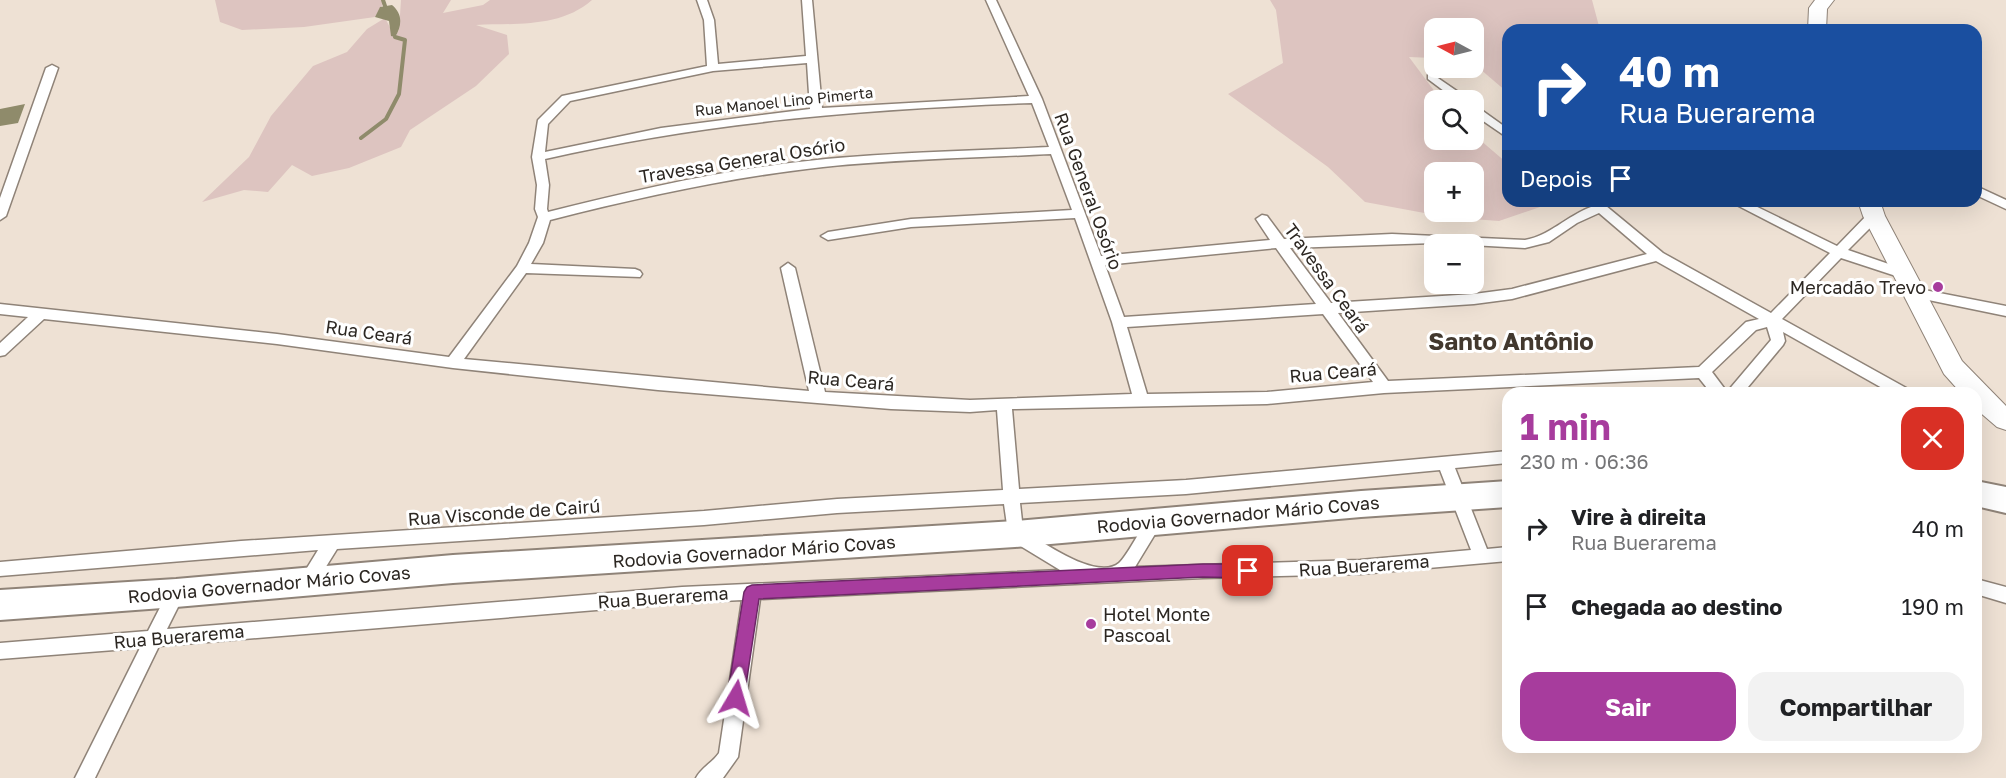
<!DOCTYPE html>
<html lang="pt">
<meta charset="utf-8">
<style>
:root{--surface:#fff;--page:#f2f2f2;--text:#202124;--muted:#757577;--accent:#a73c9d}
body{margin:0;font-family:"Golos Text",sans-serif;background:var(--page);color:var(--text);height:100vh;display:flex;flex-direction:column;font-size:22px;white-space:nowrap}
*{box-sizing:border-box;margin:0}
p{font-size:20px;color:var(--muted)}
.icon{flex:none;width:33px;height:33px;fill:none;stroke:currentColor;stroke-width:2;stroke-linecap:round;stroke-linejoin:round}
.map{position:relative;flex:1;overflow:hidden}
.panel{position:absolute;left:1502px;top:387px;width:480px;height:366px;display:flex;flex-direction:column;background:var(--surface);border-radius:18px;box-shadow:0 6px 24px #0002}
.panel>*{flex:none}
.banner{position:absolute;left:1502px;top:24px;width:480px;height:183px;border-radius:18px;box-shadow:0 6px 24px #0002;background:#1a4fa0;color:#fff;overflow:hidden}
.needle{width:39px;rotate:277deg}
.buttons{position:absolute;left:1424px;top:18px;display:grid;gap:12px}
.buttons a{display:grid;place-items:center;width:60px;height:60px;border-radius:12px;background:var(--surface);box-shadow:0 6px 24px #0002;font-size:30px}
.pin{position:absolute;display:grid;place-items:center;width:51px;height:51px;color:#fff;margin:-26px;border-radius:12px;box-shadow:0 3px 9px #0006}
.me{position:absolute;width:66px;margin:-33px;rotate:7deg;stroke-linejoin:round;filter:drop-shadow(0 0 4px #0008)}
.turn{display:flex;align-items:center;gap:21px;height:126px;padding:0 18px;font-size:27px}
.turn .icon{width:78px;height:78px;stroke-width:2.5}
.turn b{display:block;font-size:42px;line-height:51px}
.then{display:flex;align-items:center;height:57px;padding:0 18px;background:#0003;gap:12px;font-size:22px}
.round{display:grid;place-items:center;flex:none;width:63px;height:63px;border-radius:18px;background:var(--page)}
.head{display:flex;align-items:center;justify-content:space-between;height:102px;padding:0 18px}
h1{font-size:36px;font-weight:700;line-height:45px;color:var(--accent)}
.primary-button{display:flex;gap:12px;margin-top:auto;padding:12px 18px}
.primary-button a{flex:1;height:69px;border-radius:18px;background:var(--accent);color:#fff;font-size:24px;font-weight:700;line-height:69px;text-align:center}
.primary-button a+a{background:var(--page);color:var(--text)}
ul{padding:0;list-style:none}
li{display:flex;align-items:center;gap:18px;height:78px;padding:0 18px}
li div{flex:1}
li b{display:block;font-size:22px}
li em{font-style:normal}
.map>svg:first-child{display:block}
.green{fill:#ddc4c0;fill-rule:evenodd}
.water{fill:#8f8b6b}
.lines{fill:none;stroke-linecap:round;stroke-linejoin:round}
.stream{stroke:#8f8b6b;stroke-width:4}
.street-casing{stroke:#8f8378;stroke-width:3}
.primary-casing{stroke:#8f8378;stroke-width:2}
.highway-casing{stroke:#8f8378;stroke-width:4}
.street{fill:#fff;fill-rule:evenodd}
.primary{fill:#fff;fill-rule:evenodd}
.highway{fill:#fff;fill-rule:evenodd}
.route{fill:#a73c9d;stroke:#6d2766;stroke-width:1.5}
.poi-dot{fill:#a73c9d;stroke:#fff;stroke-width:2}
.labels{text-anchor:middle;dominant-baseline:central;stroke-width:6;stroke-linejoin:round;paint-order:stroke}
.far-street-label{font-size:15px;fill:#2c2722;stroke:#fff}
.street-label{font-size:18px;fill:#2c2722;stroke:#fff}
.poi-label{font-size:18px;fill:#2c2722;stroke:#fff;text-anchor:end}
.district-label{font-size:24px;font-weight:bold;fill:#42382e;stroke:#fff}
</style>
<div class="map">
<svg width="2006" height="778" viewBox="0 0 2006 778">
<rect width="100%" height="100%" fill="#eee1d4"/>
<path class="green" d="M 215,0 L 383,0 L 384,2 L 375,17 L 304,27 L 242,30 L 220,22 Z
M 401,0 L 451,0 L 443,13 L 483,5 L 490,0 L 592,0 C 560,28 516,23 476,25 L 507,35 L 509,54 L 476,86 L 410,130 L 401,147 L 349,168 L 312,176 L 292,165 L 268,192 L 244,190 L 202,202 L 249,157 L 271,116 L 313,66 L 347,52 L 367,29 L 385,18 L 395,37 L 399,30 Z
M 1270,0 L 1592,0 L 1600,30 L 1508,30 L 1507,92 L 1473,63 L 1473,28 L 1434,28 L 1434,58 L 1409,57 L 1441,100 L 1434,100 L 1434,140 L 1473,140 L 1473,134 L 1507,163 L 1508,201 L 1537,201 L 1540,207 L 1499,221 L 1446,217 L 1365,202 L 1328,167 L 1228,94 L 1283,63 L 1276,10 ZM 1434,172 L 1473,172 L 1473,212 L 1434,212 Z"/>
<path class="water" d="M 392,5 C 403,14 402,26 395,37 L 391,36 L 389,21 L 375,17 L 380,7 Z
M 25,104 L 18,123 L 0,126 L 0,109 Z"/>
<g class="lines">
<path class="stream" d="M 383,0 L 385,6
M 361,138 L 386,119 L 399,94 L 405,40 L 395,37"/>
<defs>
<path id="street" d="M 697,0 L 707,0 L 714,20 L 718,64 L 806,56 L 802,0 L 812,0 L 822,108 L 1029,96 L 986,0 L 996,0 L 1042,99 L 1101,256 L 1270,240 L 1256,219 L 1262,215 L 1267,216 L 1284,239 L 1392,234 L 1525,240 C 1549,236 1567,216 1591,207 L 1587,201 L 1600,201 L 1663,253 L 1771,313 L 1830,253 L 1729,201 L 1745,201 L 1837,246 L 1869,213 L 1879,213 L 1880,216 L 1879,219 L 1848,250 L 1909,271 L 1911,274 L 1909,277 L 1899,277 L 1841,258 L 1782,319 L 1908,389 L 1911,393 L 1891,393 L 1783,332 L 1785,341 L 1783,345 L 1743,393 L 1711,393 L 1699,378 L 1384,393 L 1267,404 L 1012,409 L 1019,489 L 1186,480 L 1508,451 L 1508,463 L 1455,468 L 1487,549 L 1508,547 L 1508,561 L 1360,574 L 1203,578 L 760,599 L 738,757 L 723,778 L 696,778 C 701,768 712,763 719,753 L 742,600 L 682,603 L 159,646 L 95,778 L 75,778 L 140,648 L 0,659 L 0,643 L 148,631 L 170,588 L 176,585 L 182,588 L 185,593 L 167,629 L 682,587 L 1060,570 L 1009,539 L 1004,504 L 837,513 L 704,525 L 337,549 L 314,586 L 308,588 L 302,586 L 299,581 L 318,550 L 0,576 L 0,562 L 241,541 L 704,511 L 837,499 L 1003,490 L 997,410 L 970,412 L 891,409 L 658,390 L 453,368 L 277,344 L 44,319 L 5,355 L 0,356 L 0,343 L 28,317 L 0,314 L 0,304 L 277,334 L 449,357 L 517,266 L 529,243 L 538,217 L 535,209 L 537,185 L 532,157 L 538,120 L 562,96 L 707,66 L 704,20 ZM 807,63 L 810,109 L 661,128 L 545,152 L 548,124 L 570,101 L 713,71 ZM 1032,103 L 1049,147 C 974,151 900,152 826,159 C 732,168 640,189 548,212 L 547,209 L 549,185 L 545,159 C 705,122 867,109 1032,103 ZM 1051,154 L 1072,210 L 911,219 L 828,232 L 821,236 L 828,240 L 911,227 L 1075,218 L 1112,322 L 1132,394 L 970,400 L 825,392 L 795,268 L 788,263 L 781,268 L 809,391 L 464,359 L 526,273 L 640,277 L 642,274 L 640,271 L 635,269 L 531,264 L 543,243 L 550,220 C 640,197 731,177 823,167 C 899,159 975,158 1051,154 ZM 1599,213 L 1647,254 L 1512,289 L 1474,294 L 1331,303 L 1290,248 L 1434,243 L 1525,248 L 1549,242 L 1577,223 ZM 1276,248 L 1316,304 L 1124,317 L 1105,265 ZM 1656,261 L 1759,319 L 1746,322 L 1699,367 L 1388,381 L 1338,313 L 1474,304 L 1512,299 ZM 1323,314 L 1373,382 L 1267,392 L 1147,394 L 1127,327 ZM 1767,327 L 1771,340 L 1727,392 L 1712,372 L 1756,330 ZM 1440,470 L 1471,550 L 1360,560 L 1135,567 L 1163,521 L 1161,516 L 1155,514 L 1149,516 C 1142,527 1127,556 1119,563 C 1097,581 1044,543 1023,530 L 1020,503 L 1186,494 Z
M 52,65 L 58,68 L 6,216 L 0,220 L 0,198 L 46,68 Z
M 1432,74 L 1467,98 L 1468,100 L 1456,100 L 1428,79 L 1428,75 Z
M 1473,104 L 1508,129 L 1508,138 L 1473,114 Z
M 1976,186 L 2006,200 L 2006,209 L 1976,195 Z
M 1914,288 L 2006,306 L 2006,316 L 1909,296 L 1907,293 Z
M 1976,579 L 2006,587 L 2006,603 L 1976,594 Z"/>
<path id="primary" d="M 1815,0 L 1834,0 L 1827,9 L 1826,30 L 1808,30 L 1809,8 Z
M 1858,201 L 1880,201 L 1885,216 L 1962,361 L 2006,406 L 2006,430 L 1997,427 L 1976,409 L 1976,393 L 1961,393 L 1944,374 L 1863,216 Z"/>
<path id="highway" d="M 1508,481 L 1508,507 L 1361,517 L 1015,547 L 453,583 L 176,607 L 0,620 L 0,590 L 176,579 L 453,555 L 1015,521 L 1361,491 Z
M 1976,481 L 2006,487 L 2006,513 L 1976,506 Z"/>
</defs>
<use href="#street" class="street-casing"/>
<use href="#primary" class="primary-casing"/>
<use href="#highway" class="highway-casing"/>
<use href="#street" class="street"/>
<use href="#primary" class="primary"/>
<use href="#highway" class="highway"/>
</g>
<path class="route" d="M 1203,564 L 1248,564 L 1253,566 L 1256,571 L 1253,576 L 1248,578 L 1203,577 L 759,599 L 744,698 L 742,703 L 736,706 L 730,703 L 727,698 L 744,592 L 747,587 L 752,585 Z"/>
<g class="poi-dot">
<circle cx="1938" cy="287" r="6"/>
<circle cx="1091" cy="624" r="6"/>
</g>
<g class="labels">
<g class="far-street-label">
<text transform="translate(784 101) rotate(-6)">Rua Manoel Lino Pimerta</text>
</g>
<g class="street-label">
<text transform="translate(742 160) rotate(-9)">Travessa General Osório</text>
<text transform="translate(1089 191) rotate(70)">Rua General Osório</text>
<text transform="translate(1327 278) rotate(54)">Travessa Ceará</text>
<text transform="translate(369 332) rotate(8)">Rua Ceará</text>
<text transform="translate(1333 372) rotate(-5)">Rua Ceará</text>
<text transform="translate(851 380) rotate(5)">Rua Ceará</text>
<text transform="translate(504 512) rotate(-4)">Rua Visconde de Cairú</text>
<text transform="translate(1238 514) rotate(-5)">Rodovia Governador Mário Covas</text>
<text transform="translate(754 551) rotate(-4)">Rodovia Governador Mário Covas</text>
<text transform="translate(1364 565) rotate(-4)">Rua Buerarema</text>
<text transform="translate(269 584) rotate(-5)">Rodovia Governador Mário Covas</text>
<text transform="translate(663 597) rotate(-4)">Rua Buerarema</text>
<text transform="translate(179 636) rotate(-5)">Rua Buerarema</text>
</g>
<g class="poi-label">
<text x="1926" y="287">Mercadão Trevo</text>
<text x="1103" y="614" text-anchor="start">Hotel Monte<tspan x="1103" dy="21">Pascoal</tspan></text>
</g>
<g class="district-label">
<text x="1511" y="340">Santo Antônio</text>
</g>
</g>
</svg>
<div class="buttons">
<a><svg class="needle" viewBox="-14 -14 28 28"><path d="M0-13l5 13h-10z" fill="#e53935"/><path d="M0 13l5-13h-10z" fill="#757577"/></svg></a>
<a><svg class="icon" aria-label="search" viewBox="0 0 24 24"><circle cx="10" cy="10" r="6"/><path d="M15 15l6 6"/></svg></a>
<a>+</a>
<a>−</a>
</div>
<div class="pin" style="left:1248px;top:571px;background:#d93025"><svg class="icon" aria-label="arrive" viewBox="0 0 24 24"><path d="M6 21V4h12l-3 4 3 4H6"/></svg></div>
<svg class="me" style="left:736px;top:698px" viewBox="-20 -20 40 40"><path d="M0-17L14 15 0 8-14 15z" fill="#a73c9d" stroke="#fff" stroke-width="4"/></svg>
<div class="banner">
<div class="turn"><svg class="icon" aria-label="right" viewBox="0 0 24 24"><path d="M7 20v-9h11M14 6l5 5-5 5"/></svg><div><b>40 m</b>Rua Buerarema</div></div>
<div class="then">Depois<svg class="icon" aria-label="arrive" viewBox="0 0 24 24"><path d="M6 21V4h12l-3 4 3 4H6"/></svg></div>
</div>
<section class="panel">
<div class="head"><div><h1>1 min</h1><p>230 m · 06:36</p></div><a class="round" style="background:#d93025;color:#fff"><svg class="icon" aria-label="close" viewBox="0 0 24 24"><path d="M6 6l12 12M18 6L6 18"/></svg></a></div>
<ul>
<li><svg class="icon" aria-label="right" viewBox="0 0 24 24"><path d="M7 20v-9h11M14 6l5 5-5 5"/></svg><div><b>Vire à direita</b><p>Rua Buerarema</p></div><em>40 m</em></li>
<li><svg class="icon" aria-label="arrive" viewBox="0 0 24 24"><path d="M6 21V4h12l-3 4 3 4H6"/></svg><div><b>Chegada ao destino</b></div><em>190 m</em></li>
</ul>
<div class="primary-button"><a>Sair</a><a>Compartilhar</a></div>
</section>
</div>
